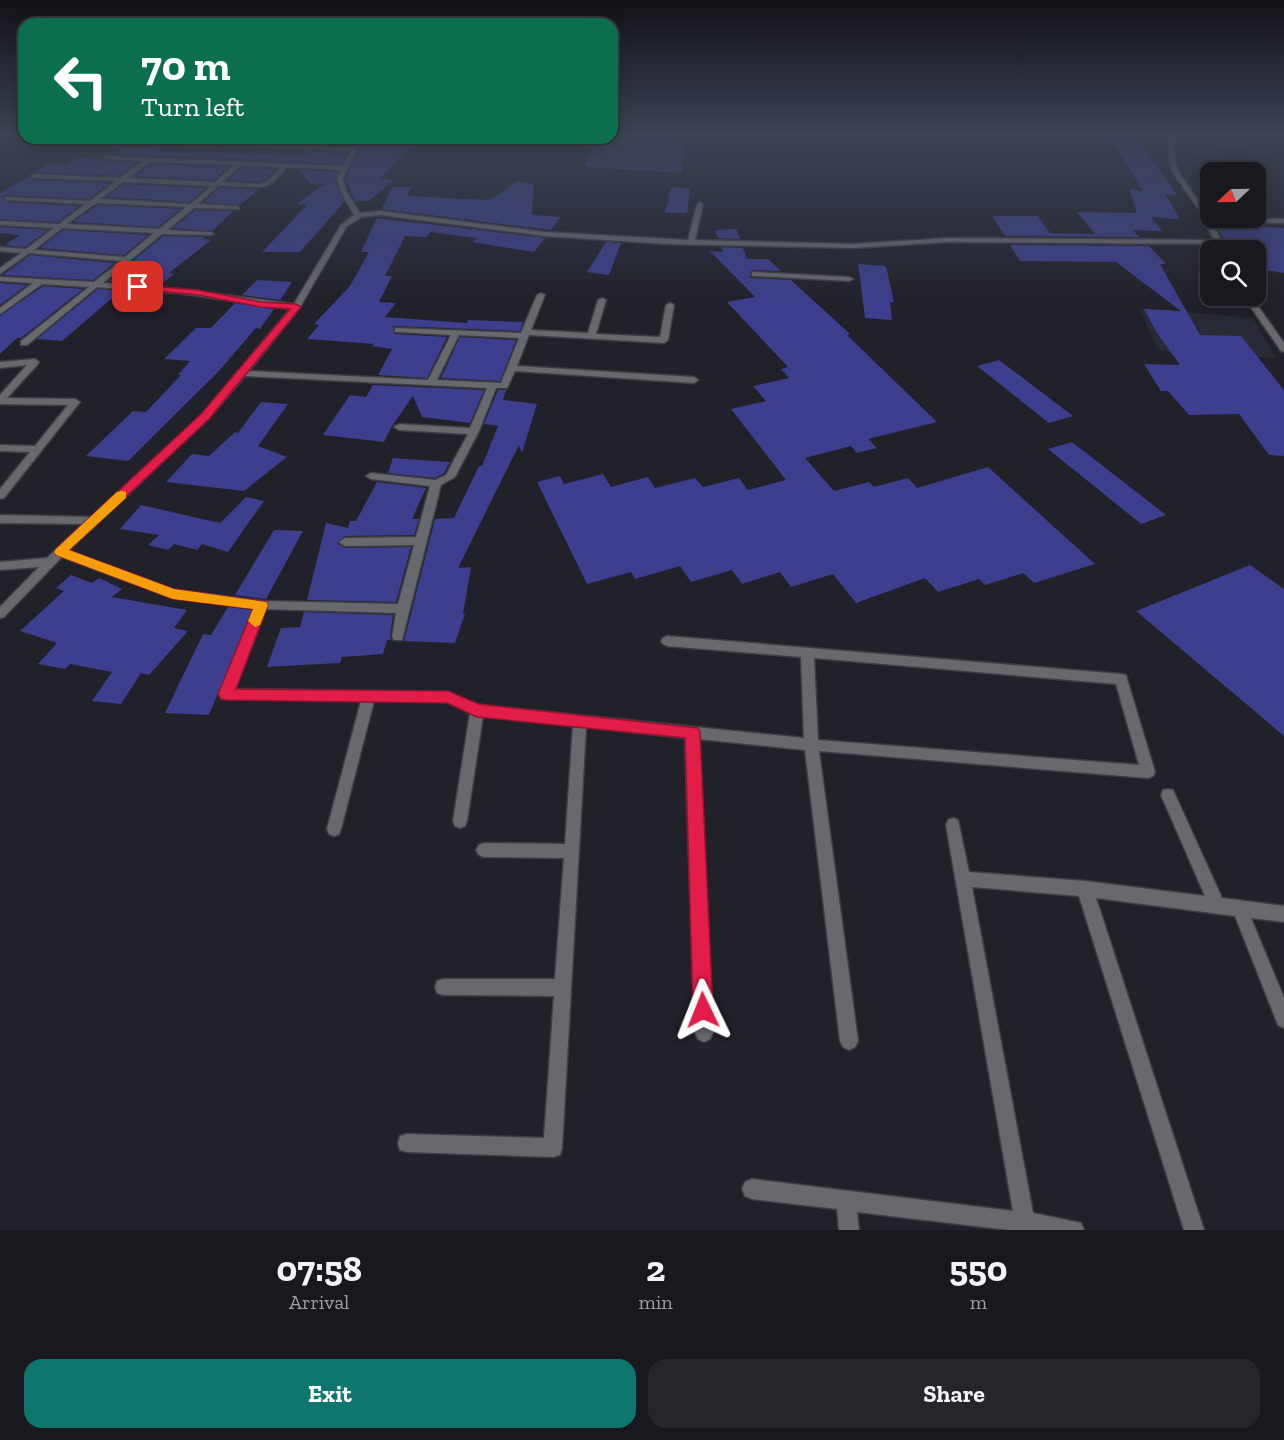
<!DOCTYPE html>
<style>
:root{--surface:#18191f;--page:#25262c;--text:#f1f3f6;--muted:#9fa0a4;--line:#36383d;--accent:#0f766e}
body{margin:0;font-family:"Zilla Slab",serif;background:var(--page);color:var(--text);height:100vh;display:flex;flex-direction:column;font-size:22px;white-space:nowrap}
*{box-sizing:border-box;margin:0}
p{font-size:20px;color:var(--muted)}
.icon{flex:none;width:33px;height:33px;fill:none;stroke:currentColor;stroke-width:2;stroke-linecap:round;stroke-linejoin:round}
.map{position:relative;height:1230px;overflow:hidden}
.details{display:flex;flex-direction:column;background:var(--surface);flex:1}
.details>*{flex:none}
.banner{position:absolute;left:18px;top:18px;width:600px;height:126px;border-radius:18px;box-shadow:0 3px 15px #0003,0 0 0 2px var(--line);background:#0b6e4f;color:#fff;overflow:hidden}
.needle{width:39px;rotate:248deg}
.fabs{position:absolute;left:1200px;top:162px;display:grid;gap:12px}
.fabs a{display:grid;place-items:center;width:66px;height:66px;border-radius:12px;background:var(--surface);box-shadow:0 3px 15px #0003,0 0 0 2px var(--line);font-size:30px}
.pin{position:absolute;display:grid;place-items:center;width:51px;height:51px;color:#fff;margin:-26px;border-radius:12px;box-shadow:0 3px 9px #0006}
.me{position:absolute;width:66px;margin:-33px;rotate:358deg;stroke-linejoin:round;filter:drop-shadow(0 0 4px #0008)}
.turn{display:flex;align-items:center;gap:21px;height:126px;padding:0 24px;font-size:27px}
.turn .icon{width:78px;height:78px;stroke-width:2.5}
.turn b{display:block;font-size:42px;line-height:51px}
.eta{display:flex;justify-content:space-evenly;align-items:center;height:102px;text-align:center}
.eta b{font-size:36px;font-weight:700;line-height:42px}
.action{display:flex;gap:12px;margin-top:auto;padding:12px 24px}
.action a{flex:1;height:69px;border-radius:18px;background:var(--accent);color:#fff;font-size:24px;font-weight:700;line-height:69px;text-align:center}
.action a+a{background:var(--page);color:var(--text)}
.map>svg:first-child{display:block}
.built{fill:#282a36}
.green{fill:#3c406e}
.building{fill:#3d3e8d}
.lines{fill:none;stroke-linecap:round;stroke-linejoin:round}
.street-casing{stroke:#3d3e45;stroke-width:3}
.street{fill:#68696d;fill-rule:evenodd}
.route{fill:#e11d48;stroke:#92132f;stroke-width:1.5}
.slow{fill:#f59e0b}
</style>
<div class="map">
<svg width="1284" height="1230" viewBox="0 0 1284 1230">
<rect width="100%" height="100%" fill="#202129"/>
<path class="built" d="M 1140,308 L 1253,318 L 1276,358 L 1158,351 Z"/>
<path class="green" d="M 612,133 L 686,133 L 678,137 L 684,154 L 681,173 L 585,167 L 593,138 L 612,138 Z"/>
<path class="building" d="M 1108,133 L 1133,133 L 1177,195 L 1165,194 L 1180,219 L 1151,217 L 1162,231 L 1132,230 L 1140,237 L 1005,236 L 992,216 L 1038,216 L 1050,233 L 1095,234 L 1077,212 L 1137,213 L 1129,189 L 1143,191 Z
M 390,138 L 420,138 L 381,178 L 394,180 L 369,201 L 355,201 L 345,179 L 359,150 L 366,141 L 386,142 Z
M 122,148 L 291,155 L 303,155 L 307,151 L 347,153 L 342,164 L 114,154 Z
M 75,158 L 101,159 L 103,161 L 136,163 L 119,176 L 35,172 L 47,164 L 65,165 Z
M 151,164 L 228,167 L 214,180 L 135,176 Z
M 242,168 L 276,169 L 267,179 L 260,182 L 228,180 Z
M 298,170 L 338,172 L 335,180 L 344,202 L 300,252 L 262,252 L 307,205 L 297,204 L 324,184 L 311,184 Z
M 29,176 L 34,180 L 110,183 L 89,199 L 5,195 L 2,198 L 7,202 L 79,206 L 58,222 L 0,219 L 0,193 Z
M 517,181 L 534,184 L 532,215 L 561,217 L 551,230 L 382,209 L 392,187 L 411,187 L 407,196 L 486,200 L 492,199 Z
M 124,184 L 205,188 L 190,202 L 106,197 Z
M 671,187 L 690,188 L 687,213 L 665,213 Z
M 219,188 L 259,189 L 240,205 L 204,202 Z
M 98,205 L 180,209 L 158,227 L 73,222 Z
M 195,210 L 233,211 L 212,231 L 173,228 Z
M 377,218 L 545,238 L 534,252 L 472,242 L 477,238 L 430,232 L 427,237 L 405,236 L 385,276 L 392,276 L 379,302 L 396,303 L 385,317 L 467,323 L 468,320 L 523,322 L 520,331 L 393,326 L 395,334 L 447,337 L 427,378 L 378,375 L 392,349 L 372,346 L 374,344 L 307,339 L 319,325 L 314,324 L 350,286 L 369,252 L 361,252 Z
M 1216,224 L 1284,228 L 1284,273 L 1259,269 L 1256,250 L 1244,250 L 1243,241 L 1222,237 Z
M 0,227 L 48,230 L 25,247 L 5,245 L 20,235 L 0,233 Z
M 736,229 L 740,239 L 718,238 L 715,230 Z
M 63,230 L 148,235 L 124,255 L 40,248 Z
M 163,236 L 205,237 L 203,239 L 211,240 L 169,273 L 174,274 L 160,285 L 109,281 Z
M 606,242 L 621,243 L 609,275 L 587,272 Z
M 1010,245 L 1149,246 L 1166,264 L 1160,264 L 1200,335 L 1241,336 L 1284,390 L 1284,456 L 1269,455 L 1239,414 L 1189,415 L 1168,391 L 1161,391 L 1144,364 L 1180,365 L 1157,333 L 1144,309 L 1181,311 L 1116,262 L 1020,261 Z
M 721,247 L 743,248 L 747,259 L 768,259 L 781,271 L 752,270 L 750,272 L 750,278 L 791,280 L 850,334 L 847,335 L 937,422 L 868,439 L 877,448 L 857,453 L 851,446 L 805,458 L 834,491 L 869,482 L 874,487 L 908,478 L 917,488 L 988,467 L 1095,564 L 1034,583 L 1024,573 L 985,585 L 979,579 L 938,592 L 925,578 L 856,603 L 833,574 L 791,587 L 780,572 L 742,584 L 732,570 L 691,582 L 680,566 L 635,579 L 631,572 L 587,584 L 537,482 L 560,476 L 564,484 L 603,474 L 611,487 L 648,477 L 655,488 L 695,478 L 703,487 L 739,478 L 748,490 L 786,480 L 731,409 L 766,401 L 753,386 L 789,378 L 781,369 L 788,367 L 727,302 L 755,297 L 710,251 L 723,252 Z
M 30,255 L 115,263 L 93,280 L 3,275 Z
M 858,264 L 886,266 L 894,302 L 890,302 L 892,320 L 865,318 Z
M 257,280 L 292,282 L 280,300 L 242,295 Z
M 0,283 L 27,285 L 0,305 Z
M 43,286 L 83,289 L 21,338 L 17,338 L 0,354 L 0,316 Z
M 98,289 L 151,293 L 142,302 L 111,299 L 62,341 L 37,339 Z
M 235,303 L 274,309 L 260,329 L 256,328 L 218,372 L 128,461 L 86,456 L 133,411 L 146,412 L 181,375 L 178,375 L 190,361 L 164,359 L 196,328 L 211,328 Z
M 460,337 L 516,340 L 500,381 L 441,378 Z
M 999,360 L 1073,416 L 1049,423 L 977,366 Z
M 373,385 L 484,390 L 470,423 L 422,417 L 413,396 L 392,426 L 384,442 L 323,435 L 350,395 L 366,397 Z
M 498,390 L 506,390 L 503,400 L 537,404 L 522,453 L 519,445 L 458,568 L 471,567 L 463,614 L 465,614 L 455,643 L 404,641 L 435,519 L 454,518 L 479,466 L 482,466 L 498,426 L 484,424 Z
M 261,402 L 288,404 L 258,446 L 287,457 L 244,491 L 166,482 L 192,454 L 209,456 L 235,432 L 238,433 Z
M 1072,442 L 1166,515 L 1141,524 L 1048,449 Z
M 393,458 L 450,462 L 444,473 L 435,478 L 388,473 Z
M 377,482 L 426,488 L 412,519 L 419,519 L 414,535 L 345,536 L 337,543 L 345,548 L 411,547 L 396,602 L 307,600 L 326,523 L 348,528 L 350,521 L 356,521 Z
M 246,497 L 264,501 L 228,552 L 202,544 L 197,550 L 174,544 L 168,550 L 148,545 L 159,535 L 120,529 L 141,505 L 220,523 Z
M 274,530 L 303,531 L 266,599 L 235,595 Z
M 1250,565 L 1284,589 L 1284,736 L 1136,611 Z
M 71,575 L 92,583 L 99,578 L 122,589 L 112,597 L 187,610 L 174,628 L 188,631 L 149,675 L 141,673 L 121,704 L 92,701 L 112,672 L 70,664 L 65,669 L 38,664 L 57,643 L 20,631 L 64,591 L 56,588 Z
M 228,607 L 252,610 L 209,715 L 165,713 L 203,634 L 211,635 Z
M 304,612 L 393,615 L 390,637 L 391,640 L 387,640 L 383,654 L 342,657 L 340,663 L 267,667 L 281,628 L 300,627 Z"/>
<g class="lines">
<defs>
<path id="street" d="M 1167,133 L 1173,133 L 1175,161 L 1178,171 L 1210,218 L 1284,219 L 1284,223 L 1212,222 L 1226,250 L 1220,250 L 1216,244 L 949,242 L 852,248 L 666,244 L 545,236 L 380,215 L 362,217 L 347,226 L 300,307 L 249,371 L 428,380 L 451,335 L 398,332 L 395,332 L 395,328 L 521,333 L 537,295 L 541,293 L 545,295 L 531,330 L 588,333 L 598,300 L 602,298 L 606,300 L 596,334 L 660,337 L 666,305 L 670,303 L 674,305 L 668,340 L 664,343 L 529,335 L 517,366 L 694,377 L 698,380 L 694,383 L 515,371 L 507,388 L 496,388 L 479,431 L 455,477 L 441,485 L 402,640 L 394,640 L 392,637 L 396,613 L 266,609 L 235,689 L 448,692 L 478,705 L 804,738 L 801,657 L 667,646 L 663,644 L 661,641 L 663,638 L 667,636 L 1121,674 L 1126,675 L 1127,679 L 1155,772 L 1153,776 L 1148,778 L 819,751 L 858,1041 L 855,1047 L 849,1050 L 843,1047 L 840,1041 L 805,750 L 699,739 L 713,1033 L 710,1039 L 704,1042 L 698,1039 L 695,1033 L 685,738 L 586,727 L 562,1148 L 560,1155 L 553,1157 L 407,1152 L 400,1150 L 398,1143 L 400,1136 L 407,1134 L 544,1138 L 554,996 L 443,995 L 437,993 L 435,987 L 437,981 L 443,979 L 555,979 L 564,858 L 484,857 L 479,855 L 476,850 L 479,845 L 484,843 L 565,844 L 573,726 L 483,716 L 467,821 L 465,826 L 460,828 L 455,826 L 453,821 L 470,713 L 447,702 L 374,701 L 341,829 L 339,834 L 334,836 L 329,834 L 327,829 L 361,701 L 221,698 L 219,694 L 255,608 L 173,598 L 62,557 L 4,617 L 0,618 L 0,607 L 39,567 L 0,570 L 0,562 L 47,558 L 83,524 L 0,523 L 0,515 L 91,517 L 202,415 L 290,309 L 178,293 L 97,287 L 27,345 L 21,345 L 21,341 L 89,287 L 42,284 L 0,314 L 0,308 L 33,283 L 0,281 L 0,277 L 94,282 L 121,261 L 29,253 L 0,274 L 0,268 L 21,253 L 0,251 L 0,247 L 26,249 L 54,228 L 0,225 L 0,221 L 59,224 L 85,204 L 7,200 L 4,198 L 5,197 L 90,201 L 116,181 L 34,178 L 31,176 L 34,174 L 120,178 L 142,161 L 103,159 L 105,156 L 343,166 L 350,151 L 152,141 L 150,138 L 352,147 L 360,138 L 366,138 L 357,149 L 343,179 L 347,192 L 360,213 L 380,211 L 545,232 L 688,240 L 697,204 L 700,202 L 703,204 L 695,240 L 852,244 L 949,238 L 1214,240 L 1201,213 L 1172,171 L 1169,161 ZM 150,162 L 234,165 L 215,182 L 128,178 ZM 241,166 L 281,167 L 268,181 L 260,184 L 222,182 ZM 287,167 L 341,170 L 337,179 L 341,192 L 354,215 L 341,225 L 294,304 L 178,289 L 103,283 L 162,234 L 212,235 L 214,234 L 210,232 L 167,230 L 194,208 L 239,209 L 239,207 L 237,206 L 198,204 L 218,186 L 263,187 L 272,183 ZM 123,182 L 211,186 L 191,204 L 100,199 ZM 98,203 L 186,207 L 159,229 L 67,224 L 93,205 ZM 62,228 L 154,233 L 125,257 L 34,250 ZM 459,335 L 519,338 L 501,383 L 437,380 ZM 245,376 L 487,388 L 470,428 L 399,424 L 394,427 L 399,430 L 468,434 L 446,475 L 435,480 L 371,473 L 366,476 L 371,479 L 430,486 L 416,537 L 345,538 L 339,542 L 345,546 L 414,545 L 398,604 L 262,601 L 174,590 L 68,551 L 208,419 ZM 814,658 L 1116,684 L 1139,765 L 818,740 Z
M 752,272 L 849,277 L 853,279 L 849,281 L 755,276 L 752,276 Z
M 1243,296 L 1251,296 L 1284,343 L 1284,352 L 1281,351 Z
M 35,359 L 39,362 L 38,364 L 7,398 L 75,399 L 80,402 L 4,498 L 0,499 L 0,489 L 30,452 L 0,451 L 0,445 L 35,446 L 68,405 L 0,404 L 0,395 L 27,365 L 0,368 L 0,362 Z
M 1168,789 L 1173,790 L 1222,898 L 1284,906 L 1284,922 L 1251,918 L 1284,998 L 1284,1028 L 1278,1025 L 1235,916 L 1096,898 L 1204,1230 L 1184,1230 L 1079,896 L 972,887 L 1033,1213 L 1081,1223 L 1084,1230 L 1009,1230 L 857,1212 L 859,1230 L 839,1230 L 837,1209 L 752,1199 L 745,1196 L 742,1189 L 745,1182 L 752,1179 L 1013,1211 L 946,825 L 948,820 L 953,818 L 958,820 L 969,872 L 1085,881 L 1205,896 L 1161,795 L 1163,790 Z"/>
</defs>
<use href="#street" class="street-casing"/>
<use href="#street" class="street"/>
</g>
<linearGradient id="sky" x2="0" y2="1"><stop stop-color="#121217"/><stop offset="0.44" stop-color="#3c4354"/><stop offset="1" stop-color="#3c4354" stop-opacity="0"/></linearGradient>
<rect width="1284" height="305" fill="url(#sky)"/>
<path class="route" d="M 138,285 L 198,290 L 261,302 L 296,304 L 301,307 L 209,419 L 69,550 L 174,589 L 266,602 L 268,605 L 236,689 L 448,691 L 479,704 L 698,728 L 700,732 L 713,1010 L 710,1017 L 703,1019 L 696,1017 L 693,1010 L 685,738 L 477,717 L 447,703 L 226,700 L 221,699 L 218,694 L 253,609 L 173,599 L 56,555 L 54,552 L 56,549 L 201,414 L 290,309 L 261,307 L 198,295 L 135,289 L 134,287 Z"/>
<path class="slow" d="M 122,491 L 126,492 L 126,498 L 69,550 L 174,589 L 266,602 L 268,605 L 260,625 L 255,627 L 248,621 L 253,609 L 173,599 L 56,555 L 54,552 L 56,549 L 117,492 Z"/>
</svg>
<div class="fabs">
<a><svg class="needle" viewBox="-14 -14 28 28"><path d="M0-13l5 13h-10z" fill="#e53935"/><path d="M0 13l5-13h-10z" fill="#9fa0a4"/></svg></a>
<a><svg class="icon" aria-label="search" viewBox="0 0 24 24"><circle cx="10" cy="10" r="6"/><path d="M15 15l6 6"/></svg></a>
</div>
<div class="pin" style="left:138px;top:287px;background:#d93025"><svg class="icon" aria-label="arrive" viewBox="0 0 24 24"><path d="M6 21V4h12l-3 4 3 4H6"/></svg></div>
<svg class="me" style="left:703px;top:1010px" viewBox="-20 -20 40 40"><path d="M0-17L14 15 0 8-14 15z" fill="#e11d48" stroke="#fff" stroke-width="4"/></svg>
<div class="banner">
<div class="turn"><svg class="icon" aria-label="left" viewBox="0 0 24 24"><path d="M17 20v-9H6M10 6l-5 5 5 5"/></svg><div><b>70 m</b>Turn left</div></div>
</div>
</div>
<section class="details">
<div class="eta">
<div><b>07:58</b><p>Arrival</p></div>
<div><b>2</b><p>min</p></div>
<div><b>550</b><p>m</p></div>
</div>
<div class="action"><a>Exit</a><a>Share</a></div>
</section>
